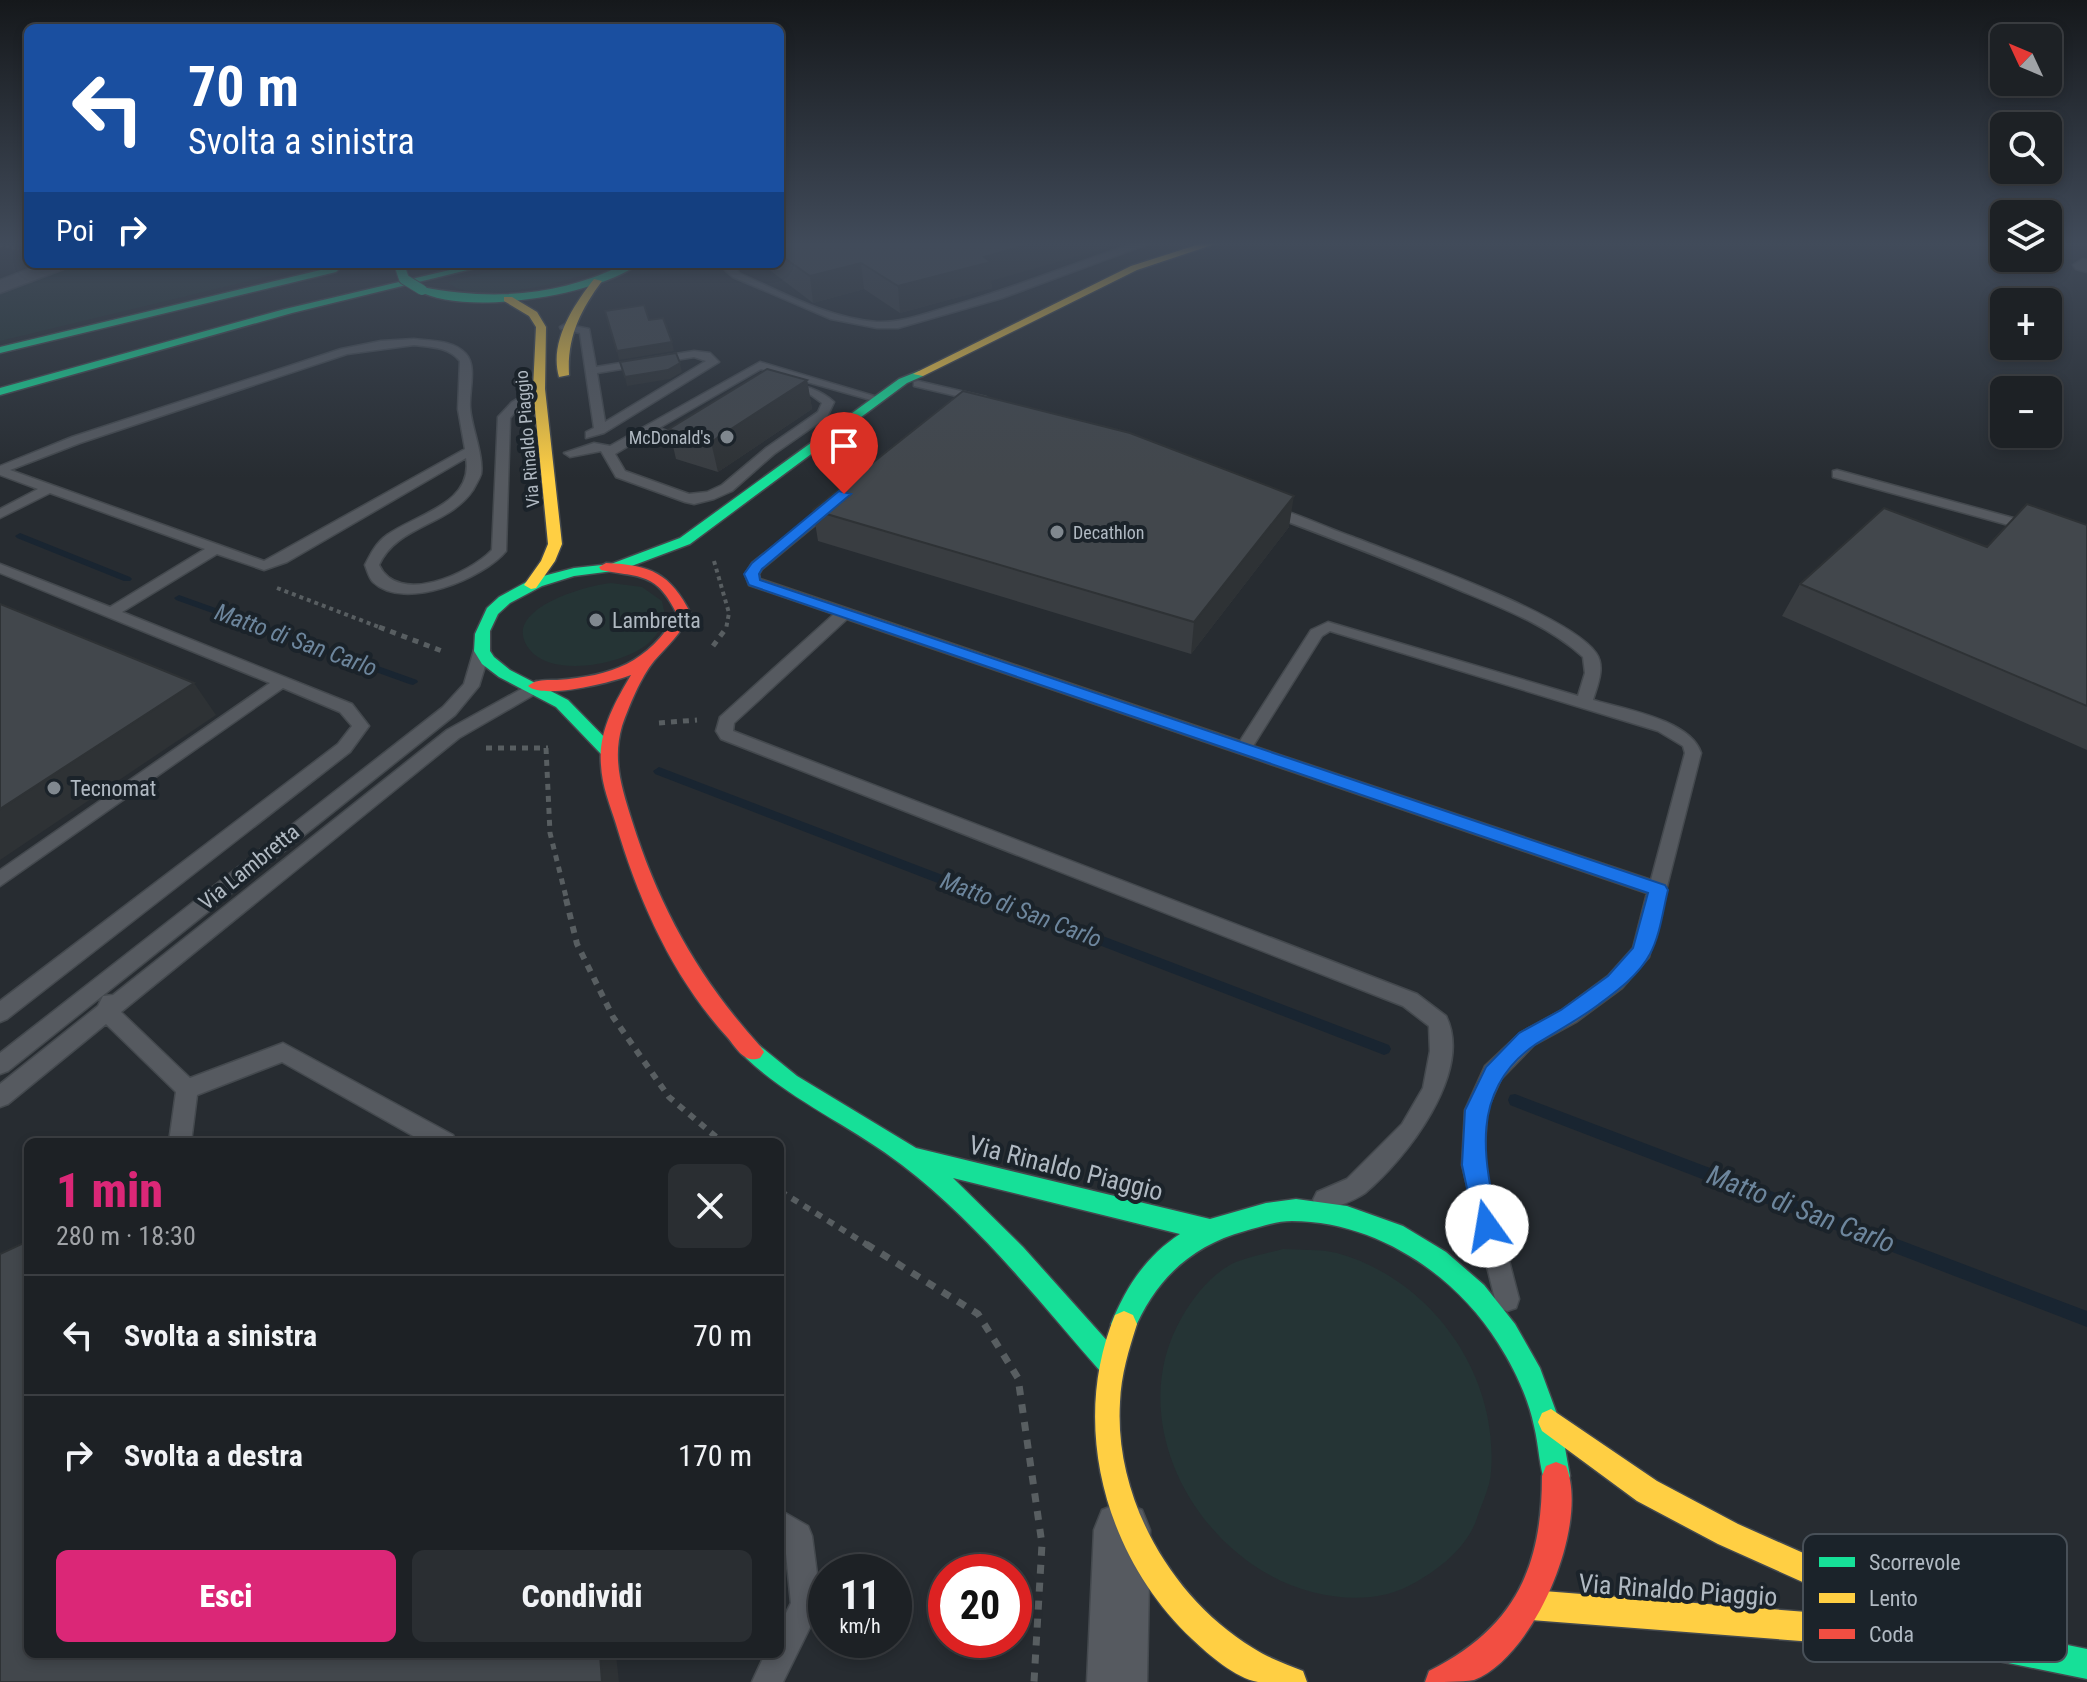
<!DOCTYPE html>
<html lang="it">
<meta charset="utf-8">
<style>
:root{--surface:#1d2125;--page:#2a2e32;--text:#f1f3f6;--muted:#a0a3a7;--line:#3b3e42;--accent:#db2777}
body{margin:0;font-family:"Roboto Condensed",sans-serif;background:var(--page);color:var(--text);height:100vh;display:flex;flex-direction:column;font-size:30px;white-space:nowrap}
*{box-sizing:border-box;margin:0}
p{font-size:26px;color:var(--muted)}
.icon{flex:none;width:44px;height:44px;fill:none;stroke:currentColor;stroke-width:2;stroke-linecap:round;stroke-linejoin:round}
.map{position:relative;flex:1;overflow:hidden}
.sheet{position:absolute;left:24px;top:1138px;width:760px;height:520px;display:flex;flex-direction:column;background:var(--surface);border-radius:12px;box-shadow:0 4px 12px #0003,0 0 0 2px var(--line)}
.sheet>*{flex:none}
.hud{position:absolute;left:24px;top:24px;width:760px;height:244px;border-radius:12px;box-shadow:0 4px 12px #0003,0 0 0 2px var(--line);background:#1a4fa0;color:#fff;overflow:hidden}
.needle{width:52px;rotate:314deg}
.buttons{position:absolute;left:1990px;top:24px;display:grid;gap:16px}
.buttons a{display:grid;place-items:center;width:72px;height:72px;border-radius:12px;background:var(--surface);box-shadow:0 4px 12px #0003,0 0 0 2px var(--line);font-size:40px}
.speed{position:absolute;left:808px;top:1554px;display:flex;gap:16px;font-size:40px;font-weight:700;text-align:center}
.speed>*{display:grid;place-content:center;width:104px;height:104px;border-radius:50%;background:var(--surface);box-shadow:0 4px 12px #0003,0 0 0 2px var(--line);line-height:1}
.speed small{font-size:20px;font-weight:400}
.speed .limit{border:12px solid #d22;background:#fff;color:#111}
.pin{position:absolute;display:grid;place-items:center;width:68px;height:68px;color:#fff;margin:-82px -34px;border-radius:50% 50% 50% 0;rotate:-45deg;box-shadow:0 0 8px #0007}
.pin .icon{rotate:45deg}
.me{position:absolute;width:88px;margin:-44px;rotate:347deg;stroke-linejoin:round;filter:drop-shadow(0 0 6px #0008)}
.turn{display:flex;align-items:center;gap:28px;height:168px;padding:0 32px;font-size:36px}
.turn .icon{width:104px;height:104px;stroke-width:2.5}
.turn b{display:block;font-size:56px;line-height:68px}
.then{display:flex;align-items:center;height:76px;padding:0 32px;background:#0003;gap:16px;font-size:30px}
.round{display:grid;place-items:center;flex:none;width:84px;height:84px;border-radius:12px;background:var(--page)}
.head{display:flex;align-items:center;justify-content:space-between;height:136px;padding:0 32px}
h1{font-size:48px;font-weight:800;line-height:60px;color:var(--accent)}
.cta{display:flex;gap:16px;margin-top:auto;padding:16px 32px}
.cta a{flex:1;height:92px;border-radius:12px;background:var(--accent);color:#fff;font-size:32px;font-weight:800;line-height:92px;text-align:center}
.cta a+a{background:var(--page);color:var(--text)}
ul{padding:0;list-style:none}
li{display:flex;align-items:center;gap:24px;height:120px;padding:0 32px;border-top:2px solid var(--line)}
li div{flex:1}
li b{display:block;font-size:30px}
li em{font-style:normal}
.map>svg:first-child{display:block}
.green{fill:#253435}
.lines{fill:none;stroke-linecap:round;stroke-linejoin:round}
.stream{fill:#192531;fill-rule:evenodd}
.lane-casing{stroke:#44494e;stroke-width:3}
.street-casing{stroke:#44494e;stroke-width:3}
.fast-casing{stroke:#44494e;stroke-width:3}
.slow-casing{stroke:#44494e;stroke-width:3}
.jam-casing{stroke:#44494e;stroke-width:3}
.path-far4{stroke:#585e61;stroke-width:3;stroke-dasharray:3 3;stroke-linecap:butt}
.path-far3{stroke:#585e61;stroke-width:4;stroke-dasharray:4 4;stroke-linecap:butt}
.path-far2{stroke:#585e61;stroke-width:5;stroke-dasharray:6 6;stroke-linecap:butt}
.path-far1{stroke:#585e61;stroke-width:6;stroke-dasharray:7 7;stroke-linecap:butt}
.path{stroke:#585e61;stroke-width:7;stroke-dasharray:9 9;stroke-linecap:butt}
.lane{fill:#565a60;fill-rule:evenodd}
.street{fill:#565a60;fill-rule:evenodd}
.fast{fill:#16e098;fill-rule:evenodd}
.slow{fill:#ffcf43;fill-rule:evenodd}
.jam{fill:#f24e42;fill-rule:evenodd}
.fast-bridge-casing{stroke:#44494e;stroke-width:12;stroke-linecap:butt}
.fast-bridge{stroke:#16e098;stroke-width:10}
.wall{fill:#393d41}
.shaded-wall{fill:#2e3235}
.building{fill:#42474c;stroke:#2e3235;stroke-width:2}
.route{fill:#1a73e8;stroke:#114b97;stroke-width:2}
.poi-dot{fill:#80888f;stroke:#1b232a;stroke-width:3}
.labels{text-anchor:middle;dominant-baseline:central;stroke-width:8;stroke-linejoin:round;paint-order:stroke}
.far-poi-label{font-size:18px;fill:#b0b9c2;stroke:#1b232a;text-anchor:end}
.far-street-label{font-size:18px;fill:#b0b9c2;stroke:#1b232a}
.poi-label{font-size:22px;fill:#b0b9c2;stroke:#1b232a;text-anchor:start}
.street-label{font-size:22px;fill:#b0b9c2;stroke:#1b232a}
.water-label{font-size:24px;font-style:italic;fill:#6d869d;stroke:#1b232a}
.near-street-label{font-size:26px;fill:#b0b9c2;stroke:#1b232a}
.near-water-label{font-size:28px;font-style:italic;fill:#6d869d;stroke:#1b232a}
.key{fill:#1b232a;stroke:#485058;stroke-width:2}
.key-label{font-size:22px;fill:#b0b9c2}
</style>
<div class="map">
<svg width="2087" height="1682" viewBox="0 0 2087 1682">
<rect width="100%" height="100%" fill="#272c31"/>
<path class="green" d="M 74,264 L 305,264 L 290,271 L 0,341 L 0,292 Z
M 523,264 L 613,264 C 584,278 473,309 448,282 Z
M 611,583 L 642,587 L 662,601 L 666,620 C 661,627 657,635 651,641 C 628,664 553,679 530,650 C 497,610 587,585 611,583 Z
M 1283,1249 C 1300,1250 1320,1249 1337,1253 C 1431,1279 1499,1374 1491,1472 C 1490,1487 1482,1503 1477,1518 C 1468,1546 1441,1568 1416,1582 C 1384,1601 1348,1601 1312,1592 C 1200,1563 1120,1423 1182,1317 C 1194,1296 1213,1272 1236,1262 C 1251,1256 1268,1253 1283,1249 Z"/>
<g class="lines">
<path class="stream" d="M 20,533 L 130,577 L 132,579 L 130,581 L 124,581 L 17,538 L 15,536 Z
M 179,595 L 417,680 L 418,682 L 413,685 L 409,684 L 176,600 L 174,598 Z
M 659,767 L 1389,1045 L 1391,1049 L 1389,1053 L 1384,1055 L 1379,1053 L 655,774 L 653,771 Z
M 1515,1094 L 2087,1311 L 2087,1327 L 1510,1105 L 1508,1100 L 1510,1095 Z"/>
<defs>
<path id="lane" d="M 1138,242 L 1153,242 L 1002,298 L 898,328 L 877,328 L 831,319 L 733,277 L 725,270 L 724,264 L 734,264 L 739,273 C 783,293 828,318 877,322 C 901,323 924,314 948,307 C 1012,289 1074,263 1138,242 Z
M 565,324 L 589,329 L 596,367 L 694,351 L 710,353 L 719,362 L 604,433 L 586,438 L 586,432 L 594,428 L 580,333 L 561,329 L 560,327 ZM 694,357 L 706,361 L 605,422 L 597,373 Z
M 414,339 C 431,341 454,340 466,354 C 477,366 469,391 470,407 C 471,426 484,456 481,474 C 480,478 475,486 473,490 C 449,526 397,525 379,565 C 398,606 469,574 492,550 L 498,417 L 512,402 L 539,386 L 545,389 L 543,391 L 520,406 L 510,418 L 506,551 C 484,578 404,612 373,582 C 369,578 367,570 365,565 C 371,553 376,543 387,535 C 416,514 474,504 466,458 L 287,562 L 264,570 L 217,554 L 122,612 L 352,704 L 369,726 L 350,752 L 7,1019 L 0,1022 L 0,1001 L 338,744 L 352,726 L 340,712 L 283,688 L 0,886 L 0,870 L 270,683 L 0,573 L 0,564 L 110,607 L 205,549 L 50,493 L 0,518 L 0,509 L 38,489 L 0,475 L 0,466 L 72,437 L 341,349 L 381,341 ZM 414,345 C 431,347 449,347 460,361 L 458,409 L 465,449 L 264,561 L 10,470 L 80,443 L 347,354 Z
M 760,362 L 884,399 L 878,402 L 761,369 L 659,428 L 675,434 L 686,426 L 694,426 L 694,432 L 680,441 L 650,433 L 615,454 L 625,471 L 689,494 L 707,492 L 722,485 L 766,448 L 818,412 L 822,403 L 811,395 L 784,388 L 784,384 C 801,383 821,390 834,402 L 827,417 L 774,454 L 732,491 L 714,499 L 694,504 L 685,502 L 616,477 L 601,451 L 570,457 L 564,453 L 594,443 L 610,446 Z
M 918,381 L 986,397 L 988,399 L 982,402 L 914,386 L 914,382 Z
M 840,434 L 848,434 L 869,454 L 876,465 L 871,478 L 861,487 L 850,484 L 861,473 L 864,465 L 840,440 Z
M 1837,470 L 2039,525 L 2041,528 L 2034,532 L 1833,477 L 1833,471 Z
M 833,499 L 838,500 L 838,506 L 762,569 L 759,574 L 760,579 L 1240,741 L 1311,630 L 1328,622 L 1578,696 L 1585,673 L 1583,657 C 1550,627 1505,609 1464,592 C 1398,563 1330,538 1262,512 L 1262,506 L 1267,505 C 1296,513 1325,527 1353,537 C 1403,557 1569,614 1596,653 C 1606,667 1597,686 1593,700 C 1624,709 1691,720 1701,753 L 1649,957 L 1622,988 L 1576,1022 L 1534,1045 L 1501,1079 L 1487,1110 L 1484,1165 L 1519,1299 L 1516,1308 L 1507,1311 L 1498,1308 L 1495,1299 L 1462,1165 L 1465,1110 L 1485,1066 L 1520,1033 L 1562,1010 L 1608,976 L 1633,948 L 1647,893 L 847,619 L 734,723 L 733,731 L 1417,994 L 1446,1016 C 1474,1072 1406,1159 1365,1193 C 1354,1201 1337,1206 1325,1211 L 1317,1208 L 1313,1200 L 1317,1192 L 1347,1179 L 1402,1124 L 1423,1088 L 1430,1051 L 1429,1026 L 1403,1006 L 721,739 L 716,731 L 720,717 L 834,614 L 749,585 L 745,574 L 752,563 ZM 1330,631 L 1658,731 L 1683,746 L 1685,753 L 1651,880 L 1253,746 L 1322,636 Z
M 482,645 L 490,650 L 479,686 L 455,715 L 8,1071 L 0,1074 L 0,1053 L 443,707 L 464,684 L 474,650 Z
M 536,681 L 542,682 L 544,686 L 542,690 L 459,738 L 121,1012 L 190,1078 L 283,1043 L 453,1135 L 456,1142 L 424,1142 L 282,1062 L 197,1095 L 191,1142 L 169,1142 L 176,1092 L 106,1024 L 8,1104 L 0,1107 L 0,1084 L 98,1006 L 103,996 L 113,995 L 447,730 Z
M 780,1510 L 808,1526 L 812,1536 L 821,1605 L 783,1682 L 752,1682 L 765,1654 L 780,1654 L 780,1625 L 791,1603 L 785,1544 L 780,1541 Z"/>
<path id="street" d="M 2083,259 L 2087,260 L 2087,272 L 2076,269 L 2073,265 Z
M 42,264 L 69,264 L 66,268 L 0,293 L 0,280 Z
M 1122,1502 L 1142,1510 L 1150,1530 L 1147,1682 L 1087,1682 L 1094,1530 L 1102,1510 Z"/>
<path id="fast" d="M 475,264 L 492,264 L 292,313 L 0,395 L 0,388 L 285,309 Z
M 625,264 L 638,264 C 597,296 462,317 417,290 L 422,287 C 494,301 559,296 625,264 Z
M 333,267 L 338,270 L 336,272 L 0,353 L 0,347 Z
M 919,371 L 923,372 L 923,376 L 907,383 L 690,544 L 621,570 L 574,576 L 542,586 L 510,603 L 498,614 L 490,631 L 490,651 L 494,657 L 510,670 L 568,700 L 614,747 L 616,751 L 614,755 L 602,755 L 556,707 L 499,677 L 482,664 L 474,651 L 475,634 L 487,608 L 499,597 L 532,579 L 574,568 L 611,564 L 680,538 L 899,379 Z
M 753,1043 L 760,1046 L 797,1076 L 916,1148 L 1210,1219 L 1266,1203 L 1296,1199 L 1347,1206 L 1403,1226 L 1446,1252 L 1484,1285 L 1515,1324 L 1540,1368 L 1561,1425 L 1570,1476 L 1566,1486 L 1556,1490 L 1546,1486 C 1539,1467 1539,1446 1534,1426 C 1528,1397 1514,1368 1498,1343 C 1455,1274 1375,1221 1292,1221 C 1276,1221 1260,1227 1245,1231 C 1190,1246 1154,1281 1133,1333 L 1124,1337 L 1115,1333 L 1111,1324 C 1126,1287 1146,1256 1180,1234 L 953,1178 L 1023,1247 L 1119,1354 L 1123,1363 L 1119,1372 L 1110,1376 L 1101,1372 C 1038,1300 978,1223 902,1165 C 852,1126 793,1102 746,1058 L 742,1052 L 746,1046 Z
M 1918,1620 L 1964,1624 L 2087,1649 L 2087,1679 L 1964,1654 L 1918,1650 L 1908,1645 L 1903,1635 L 1908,1625 Z"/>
<path id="slow" d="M 1206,242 L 1221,242 L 1137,270 L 923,376 L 913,374 L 1131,266 Z
M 594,279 L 602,281 C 580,311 567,337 569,375 L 559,377 C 549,342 573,306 594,279 Z
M 504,297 L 512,297 L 537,312 L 546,327 L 545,389 L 562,544 L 555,561 L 536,588 L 531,589 L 524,585 L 541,561 L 548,544 L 533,389 L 536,327 L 529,316 L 504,301 Z
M 1124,1311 L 1133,1315 L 1137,1324 C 1129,1349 1121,1375 1120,1402 C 1114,1498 1171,1598 1253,1648 C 1268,1658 1286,1664 1303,1671 L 1307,1682 C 1291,1682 1274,1682 1258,1682 C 1235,1678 1209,1655 1192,1639 C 1106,1558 1069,1426 1115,1315 Z
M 1551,1409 L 1657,1481 L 1738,1524 L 1943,1615 L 1948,1625 L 1943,1635 L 1931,1639 L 1928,1645 L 1918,1650 L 1531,1620 L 1521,1615 L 1516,1605 L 1521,1595 L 1531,1590 L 1883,1618 L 1718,1544 L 1637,1501 L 1542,1431 L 1538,1422 L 1542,1413 Z"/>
<path id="jam" d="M 606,563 C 651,565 670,573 691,614 C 680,635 669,644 654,661 C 641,677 629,706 622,726 C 612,760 622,789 632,821 C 659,907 699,979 760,1046 L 764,1052 L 760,1058 C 745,1064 737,1049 728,1038 C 673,978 639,902 616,824 C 610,805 602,786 601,765 C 598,732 615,702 631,675 C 612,682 544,700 528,686 C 536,679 547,680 557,680 C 612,676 648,663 677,614 C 656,572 642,578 601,570 L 599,567 Z
M 1556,1462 L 1566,1466 C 1590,1525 1534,1657 1474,1680 C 1461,1682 1440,1682 1425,1682 L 1429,1671 C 1514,1628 1542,1569 1542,1476 L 1546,1466 Z"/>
</defs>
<use href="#lane" class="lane-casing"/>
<use href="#street" class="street-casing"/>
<use href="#fast" class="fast-casing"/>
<use href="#slow" class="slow-casing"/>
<use href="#jam" class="jam-casing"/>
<path class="path-far4" d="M 0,245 L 19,249"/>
<path class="path-far3" d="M 714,561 L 729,613 L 726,629
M 277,588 L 384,629"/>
<path class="path-far2" d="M 379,627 L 442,651
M 713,646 L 727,627
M 659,723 L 697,720
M 486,748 L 548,748
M 546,748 L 550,833 L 567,901"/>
<path class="path-far1" d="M 566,899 L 577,944 L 613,1017 L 669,1097 L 722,1142
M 780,1191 L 869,1246"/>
<path class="path" d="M 866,1244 L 978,1314 L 1018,1378 L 1042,1544 L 1034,1682"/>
<use href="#lane" class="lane"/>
<use href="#street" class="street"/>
<use href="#fast" class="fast"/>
<use href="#slow" class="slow"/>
<use href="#jam" class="jam"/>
<defs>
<path id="fast-bridge" d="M 399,264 L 404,279 L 422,290"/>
</defs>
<use href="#fast-bridge" class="fast-bridge-casing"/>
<use href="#fast-bridge" class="fast-bridge"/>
</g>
<path class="wall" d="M 780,242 L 991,281 L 992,288 L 900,313 L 864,289 L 813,303 L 767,268 L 766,264 L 780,264 Z
M 807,380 L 812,409 L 718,472 L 676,459 L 669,429 Z
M 813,510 L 1289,527 L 1191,654 L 818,541 Z
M 2087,525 L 2087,750 L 1782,616 L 1800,584 Z"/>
<path class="shaded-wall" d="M 1037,242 L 1127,242 L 991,281 L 992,288 L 900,313 L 898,286 L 984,257 Z
M 861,263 L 864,289 L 813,303 L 810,276 Z
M 672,342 L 674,351 L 619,360 L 617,351 Z
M 680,363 L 682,372 L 670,379 L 627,386 L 625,377 Z
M 807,380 L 812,409 L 718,472 L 711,442 Z
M 1294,496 L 1289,527 L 1191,654 L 1194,622 Z
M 194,683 L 216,715 L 0,860 L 0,809 Z
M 600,1654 L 616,1654 L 619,1682 L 602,1682 Z"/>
<path class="building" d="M 780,242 L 1037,242 L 984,257 L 991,262 L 898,286 L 861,263 L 810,276 L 780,255 Z
M 644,305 L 649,320 L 663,318 L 672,342 L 617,351 L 605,311 Z
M 676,353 L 680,363 L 668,370 L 625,377 L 620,362 Z
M 767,369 L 807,380 L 711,442 L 669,429 Z
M 963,391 L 1130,433 L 1294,496 L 1194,622 L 813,510 Z
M 2027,504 L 2087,525 L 2087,706 L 1800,584 L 1884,508 L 1987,547 Z
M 0,604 L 194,683 L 0,809 Z
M 28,1241 L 28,1654 L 600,1654 L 602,1682 L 0,1682 L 0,1254 Z"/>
<linearGradient id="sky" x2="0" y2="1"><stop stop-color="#15181b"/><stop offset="0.51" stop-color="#414b5a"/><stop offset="1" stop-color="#414b5a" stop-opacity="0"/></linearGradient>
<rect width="2087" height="478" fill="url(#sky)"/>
<path class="route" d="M 839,491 L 851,494 L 762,569 L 759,574 L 760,580 L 1665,885 L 1668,890 C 1663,910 1660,936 1650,954 C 1639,975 1617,991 1598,1005 C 1578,1020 1557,1031 1536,1044 C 1469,1090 1483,1159 1499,1226 L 1496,1234 L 1487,1238 L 1479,1234 L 1475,1226 L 1462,1165 L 1465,1110 L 1486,1067 L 1519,1033 L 1561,1010 L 1608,976 L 1633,948 L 1648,893 L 749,585 L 744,574 L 752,563 Z"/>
<g class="poi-dot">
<circle cx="727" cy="437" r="8"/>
<circle cx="1057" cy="532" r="8"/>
<circle cx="596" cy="620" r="8"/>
<circle cx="54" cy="788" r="8"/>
</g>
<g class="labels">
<g class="far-poi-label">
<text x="711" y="437">McDonald's</text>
<text x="1073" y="532" text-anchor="start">Decathlon</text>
</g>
<g class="far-street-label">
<text transform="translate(527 439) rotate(-95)">Via Rinaldo Piaggio</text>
</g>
<g class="poi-label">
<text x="612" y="620">Lambretta</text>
<text x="70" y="788">Tecnomat</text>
</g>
<g class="street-label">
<text transform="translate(249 867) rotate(-39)">Via Lambretta</text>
</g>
<g class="water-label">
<text transform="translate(296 640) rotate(20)">Matto di San Carlo</text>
<text transform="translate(1021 910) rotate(21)">Matto di San Carlo</text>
</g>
<g class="near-street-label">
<text transform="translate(1066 1168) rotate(14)">Via Rinaldo Piaggio</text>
<text transform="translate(1678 1590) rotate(4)">Via Rinaldo Piaggio</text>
</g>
<g class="near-water-label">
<text transform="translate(1801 1209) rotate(21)">Matto di San Carlo</text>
</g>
</g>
<rect x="1803" y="1534" width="264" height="128" rx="12" class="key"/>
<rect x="1819" y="1557" width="36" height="10" fill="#16e098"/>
<rect x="1819" y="1593" width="36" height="10" fill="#ffcf43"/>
<rect x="1819" y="1629" width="36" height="10" fill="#f24e42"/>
<g class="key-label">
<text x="1869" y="1570">Scorrevole</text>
<text x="1869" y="1606">Lento</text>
<text x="1869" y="1642">Coda</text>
</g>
</svg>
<div class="buttons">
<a><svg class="needle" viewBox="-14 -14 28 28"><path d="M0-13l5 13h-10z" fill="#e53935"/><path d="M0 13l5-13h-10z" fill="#a0a3a7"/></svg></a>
<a><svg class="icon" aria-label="search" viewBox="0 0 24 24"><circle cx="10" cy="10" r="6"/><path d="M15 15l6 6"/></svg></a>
<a><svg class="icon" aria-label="layers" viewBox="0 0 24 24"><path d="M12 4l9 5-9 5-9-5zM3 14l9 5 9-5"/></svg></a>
<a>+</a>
<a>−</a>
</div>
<div class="speed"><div>11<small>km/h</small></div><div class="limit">20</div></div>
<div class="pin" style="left:844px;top:494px;background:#d93025"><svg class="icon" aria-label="arrive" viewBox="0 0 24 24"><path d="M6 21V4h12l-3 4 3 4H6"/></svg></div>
<svg class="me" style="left:1487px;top:1226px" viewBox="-20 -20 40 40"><circle r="19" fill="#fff"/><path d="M0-13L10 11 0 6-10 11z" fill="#1a73e8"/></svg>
<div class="hud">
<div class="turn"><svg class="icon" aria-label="left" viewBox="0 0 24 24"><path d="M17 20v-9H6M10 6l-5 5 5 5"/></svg><div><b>70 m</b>Svolta a sinistra</div></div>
<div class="then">Poi<svg class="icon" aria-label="right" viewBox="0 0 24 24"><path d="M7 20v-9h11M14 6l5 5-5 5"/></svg></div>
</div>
<section class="sheet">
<div class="head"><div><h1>1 min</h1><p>280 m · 18:30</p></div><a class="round"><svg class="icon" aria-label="close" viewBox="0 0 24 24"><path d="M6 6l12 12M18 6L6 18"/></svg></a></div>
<ul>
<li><svg class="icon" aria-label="left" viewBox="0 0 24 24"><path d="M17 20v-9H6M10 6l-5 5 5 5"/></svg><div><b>Svolta a sinistra</b></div><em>70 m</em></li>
<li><svg class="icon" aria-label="right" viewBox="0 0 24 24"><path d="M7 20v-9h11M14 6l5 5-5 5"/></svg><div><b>Svolta a destra</b></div><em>170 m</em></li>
</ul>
<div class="cta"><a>Esci</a><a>Condividi</a></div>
</section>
</div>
